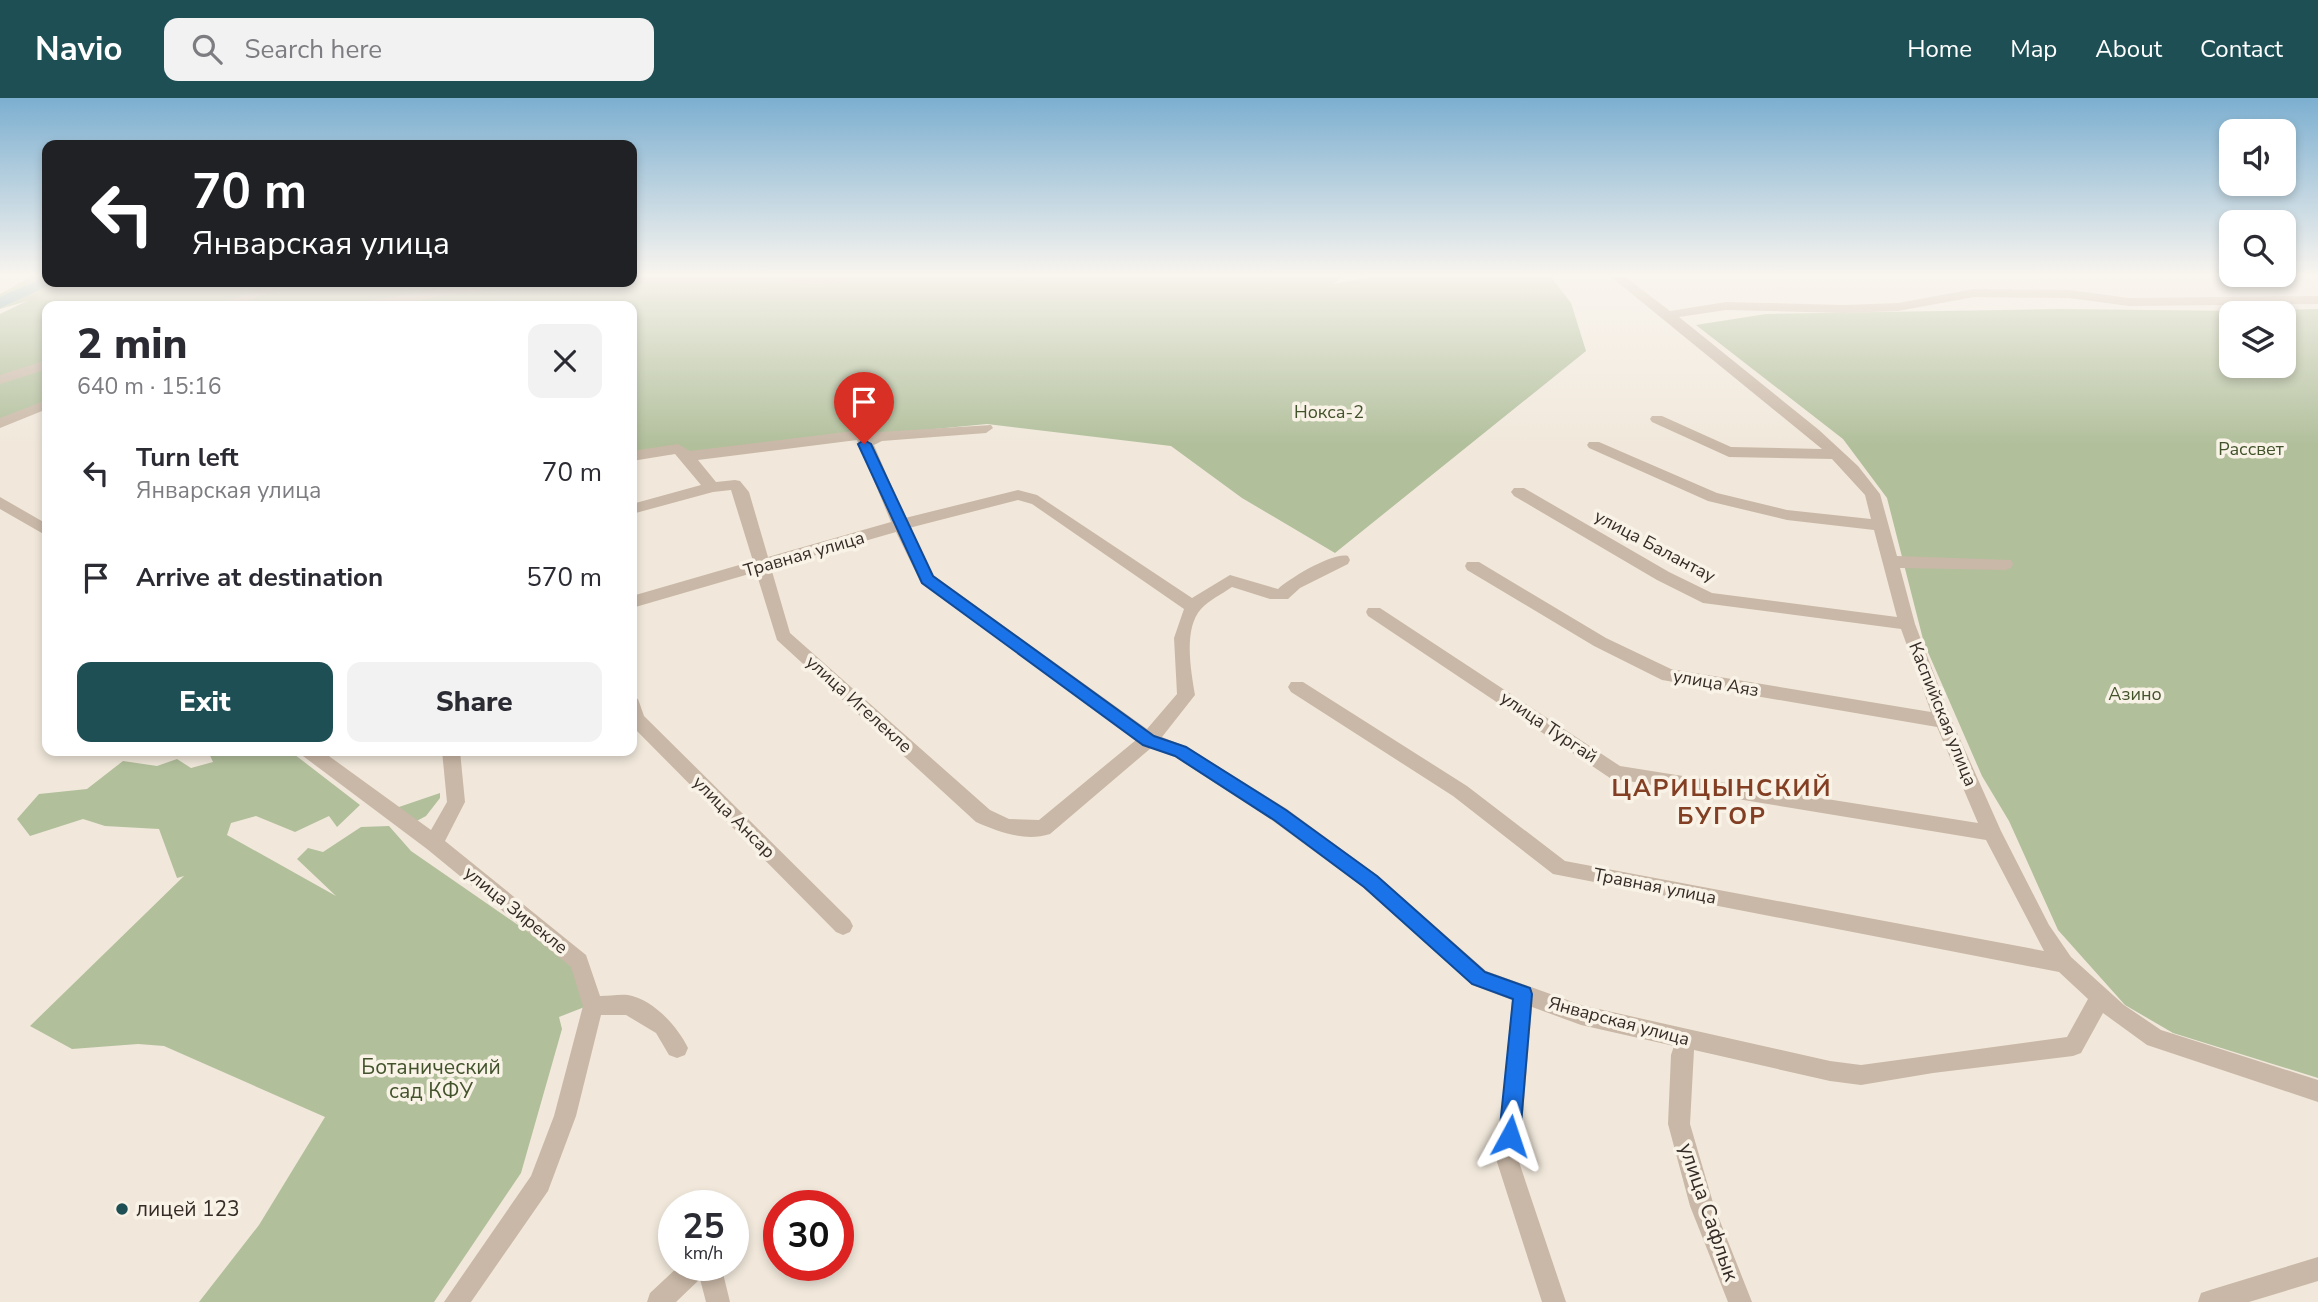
<!DOCTYPE html>
<meta charset="utf-8">
<style>
:root{--surface:#fff;--page:#f2f2f3;--text:#2b2b33;--muted:#7c7c81;--accent:#1e4f55}
body{margin:0;font-family:"Nunito Sans",sans-serif;background:var(--page);color:var(--text);height:100vh;display:flex;flex-direction:column;font-size:26px;white-space:nowrap}
*{box-sizing:border-box;margin:0}
p{font-size:23px;color:var(--muted)}
.icon{flex:none;width:38px;height:38px;fill:none;stroke:currentColor;stroke-width:2;stroke-linecap:round;stroke-linejoin:round}
.map{position:relative;flex:1;overflow:hidden}
.side{position:absolute;left:42px;top:203px;width:595px;height:455px;display:flex;flex-direction:column;background:var(--surface);border-radius:14px;box-shadow:0 4px 10px #0003}
.side>*{flex:none}
.banner{position:absolute;left:42px;top:42px;width:595px;height:147px;border-radius:14px;box-shadow:0 4px 10px #0003;background:#202124;color:#fff;overflow:hidden}
.buttons{position:absolute;left:2219px;top:21px;display:grid;gap:14px}
.buttons a{display:grid;place-items:center;width:77px;height:77px;border-radius:14px;background:var(--surface);box-shadow:0 4px 10px #0003;font-size:35px}
.speed{position:absolute;left:658px;top:1092px;display:flex;gap:14px;font-size:35px;font-weight:700;text-align:center}
.speed>*{display:grid;place-content:center;width:91px;height:91px;border-radius:50%;background:var(--surface);box-shadow:0 4px 10px #0003;line-height:1}
.speed small{font-size:18px;font-weight:400}
.speed .limit{border:10px solid #d22;background:#fff;color:#111}
.pin{position:absolute;display:grid;place-items:center;width:60px;height:60px;color:#fff;margin:-72px -30px;border-radius:50% 50% 50% 0;rotate:-45deg;box-shadow:0 0 7px #0007}
.pin .icon{rotate:45deg}
.me{position:absolute;width:77px;margin:-38px;rotate:5deg;stroke-linejoin:round;filter:drop-shadow(0 0 5px #0008)}
.turn{display:flex;align-items:center;gap:24px;height:147px;padding:0 35px;font-size:32px}
.turn .icon{width:91px;height:91px;stroke-width:2.5}
.turn b{display:block;font-size:49px;line-height:60px}
.round{display:grid;place-items:center;flex:none;width:74px;height:74px;border-radius:14px;background:var(--page)}
.head{display:flex;align-items:center;justify-content:space-between;height:119px;padding:0 35px}
h1{font-size:42px;font-weight:800;line-height:52px}
.button{display:flex;gap:14px;margin-top:auto;padding:14px 35px}
.button a{flex:1;height:80px;border-radius:14px;background:var(--accent);color:#fff;font-size:28px;font-weight:800;line-height:80px;text-align:center}
.button a+a{background:var(--page);color:var(--text)}
ul{padding:0;list-style:none}
li{display:flex;align-items:center;gap:21px;height:105px;padding:0 35px}
li div{flex:1}
li b{display:block;font-size:26px}
li em{font-style:normal}
header{display:flex;align-items:center;gap:42px;box-sizing:border-box;height:98px;padding:0 35px;background:var(--accent);color:#fff}
header strong{font-size:33px}
nav{display:flex;gap:38px;margin-inline-start:auto;font-size:24px}
.search{width:490px;height:63px;background:var(--page);display:flex;align-items:center;gap:18px;box-sizing:border-box;padding:0 24px;border-radius:14px;color:var(--muted);font-size:26px}
.map>svg:first-child{display:block}
.green{fill:#b1bf9b;fill-rule:evenodd}
.lines{fill:none;stroke-linecap:round;stroke-linejoin:round}
.river{fill:#7aa8ad;fill-rule:evenodd}
.minor{fill:#c9b8a7;fill-rule:evenodd}
.route{fill:#1a73e8;stroke:#114b97;stroke-width:2}
.poi-dot{fill:#1e4f55;stroke:#f9f2e7;stroke-width:2.5}
.labels{text-anchor:middle;dominant-baseline:central;stroke-width:7;stroke-linejoin:round;paint-order:stroke}
.park-label{font-size:18px;fill:#42532c;stroke:#f9f2e7}
.street-label{font-size:18px;fill:#352c27;stroke:#f9f2e7}
.near-park-label{font-size:21px;fill:#42532c;stroke:#f9f2e7}
.near-poi-label{font-size:21px;fill:#352c27;stroke:#f9f2e7;text-anchor:start}
.near-street-label{font-size:21px;fill:#352c27;stroke:#f9f2e7}
.district-label{font-size:24px;font-weight:bold;letter-spacing:2px;fill:#823f23;stroke:#f9f2e7}
</style>
<header>
<strong>Navio</strong>
<div class="search"><svg class="icon" aria-label="search" viewBox="0 0 24 24"><circle cx="10" cy="10" r="6"/><path d="M15 15l6 6"/></svg>Search here</div>
<nav><a>Home</a><a>Map</a><a>About</a><a>Contact</a></nav>
</header>
<div class="map">
<svg width="2318" height="1204" viewBox="0 0 2318 1204">
<rect width="100%" height="100%" fill="#f1e8db"/>
<path class="green" d="M 32,178 L 47,178 L 47,184 L 632,184 L 632,178 L 1342,178 L 1333,186 L 1378,178 L 1550,178 L 1571,205 L 1586,253 L 1335,455 L 1242,400 L 1171,348 L 987,326 L 632,360 L 632,208 L 47,208 L 47,303 L 0,322 L 0,216 L 27,203 L 0,211 L 0,196 Z
M 2058,211 L 2241,213 L 2318,211 L 2318,980 L 2173,935 L 2125,907 L 2058,832 L 2009,723 L 1982,678 L 1924,545 L 1887,400 L 1843,341 L 1696,227 L 1766,216 ZM 2231,215 L 2284,215 L 2284,268 L 2231,268 Z
M 208,653 L 290,653 L 360,707 L 337,729 L 329,718 L 295,734 L 256,718 L 231,725 L 227,737 L 336,798 L 297,761 L 308,750 L 323,754 L 361,729 L 389,728 L 411,753 L 573,865 L 587,908 L 559,919 L 562,931 L 521,1075 L 434,1204 L 199,1204 L 259,1127 L 325,1019 L 164,948 L 138,946 L 72,951 L 30,928 L 184,778 L 177,780 L 159,731 L 105,728 L 83,721 L 30,738 L 17,721 L 39,696 L 87,691 L 123,663 L 157,668 L 177,661 L 191,670 L 213,664 Z
M 440,695 L 440,700 L 426,718 L 411,726 L 396,710 Z"/>
<g class="lines">
<path class="river" d="M 47,178 L 47,184 L 54,184 L 52,186 L 0,210 L 0,199 Z"/>
<path class="minor" d="M 632,178 L 768,178 L 762,182 L 627,185 L 632,184 Z
M 773,178 L 859,178 C 845,189 787,189 773,178 Z
M 1610,178 L 1624,178 L 1670,213 L 1726,204 L 1844,207 L 1898,205 L 1974,191 L 2069,192 L 2129,200 L 2318,198 L 2318,206 L 2129,208 L 2069,200 L 1974,199 L 1898,213 L 1844,215 L 1726,212 L 1679,219 L 1819,332 L 1858,368 L 1880,396 L 1897,458 L 2011,462 L 2013,466 L 2011,470 L 2005,472 L 1900,470 L 1915,526 L 1952,623 L 2001,733 L 2049,827 L 2071,859 L 2124,907 L 2161,932 L 2318,982 L 2318,1004 L 2147,947 L 2103,915 L 2081,955 L 2073,958 L 1933,975 L 1861,987 L 1830,983 L 1694,952 L 1690,1026 L 1714,1108 L 1752,1204 L 1728,1204 L 1690,1108 L 1668,1026 L 1671,957 L 1674,948 L 1581,927 L 1532,909 L 1519,1064 L 1566,1204 L 1542,1204 L 1497,1064 L 1512,902 L 1472,887 L 1364,790 L 1273,723 L 1175,659 L 1151,650 L 1050,736 C 1025,744 999,734 976,724 L 777,542 L 756,474 L 632,510 L 632,498 L 753,463 L 731,392 L 713,394 L 632,416 L 632,406 L 701,387 L 675,356 L 632,363 L 632,353 L 678,346 L 690,353 L 862,332 L 870,338 L 879,334 L 991,327 L 993,330 L 986,335 L 882,343 L 874,347 L 905,420 L 1018,392 L 1037,397 L 1192,500 L 1230,477 L 1278,491 C 1290,480 1333,454 1348,458 L 1350,462 L 1348,466 L 1300,490 L 1288,501 L 1270,501 L 1232,489 C 1222,496 1209,502 1201,511 C 1183,531 1191,573 1195,597 L 1162,639 L 1187,649 L 1287,711 L 1378,778 L 1486,873 L 1581,907 L 1830,963 L 1861,967 L 2067,939 L 2088,901 L 2059,874 L 1553,776 L 1453,698 L 1291,594 L 1288,589 L 1291,584 L 1303,584 L 1467,688 L 1565,763 L 2044,853 L 1986,742 L 1610,680 L 1368,518 L 1366,514 L 1368,510 L 1380,510 L 1620,668 L 1978,725 L 1937,629 L 1662,582 L 1594,548 L 1467,472 L 1465,468 L 1467,464 L 1479,464 L 1606,540 L 1671,571 L 1931,614 L 1901,531 L 1703,505 L 1657,482 L 1514,398 L 1511,394 L 1514,390 L 1524,390 L 1669,474 L 1712,495 L 1897,519 L 1874,432 L 1787,422 L 1708,403 L 1589,350 L 1587,347 L 1589,344 L 1599,344 L 1717,395 L 1787,412 L 1871,421 L 1865,397 L 1832,361 L 1729,359 L 1652,324 L 1650,321 L 1652,318 L 1662,318 L 1731,349 L 1822,351 ZM 857,342 L 891,424 L 768,459 L 749,394 L 740,383 L 735,382 L 716,384 L 698,362 ZM 1018,402 L 1032,406 L 1184,511 L 1174,540 L 1177,596 L 1147,631 L 933,477 L 909,430 ZM 896,434 L 921,485 L 1136,642 L 1039,722 L 1009,721 L 990,712 L 790,535 L 771,470 Z
M 283,184 L 302,184 L 232,208 L 212,208 Z
M 501,184 L 552,184 L 546,188 L 460,195 L 385,208 L 357,208 L 364,204 L 460,187 Z
M 47,262 L 47,271 L 0,286 L 0,277 Z
M 47,302 L 47,311 L 0,330 L 0,320 Z
M 0,399 L 47,426 L 47,438 L 0,411 Z
M 632,599 L 638,601 L 644,618 L 850,822 L 853,828 L 850,834 L 843,837 L 836,834 L 632,628 Z
M 300,653 L 322,653 L 431,732 L 447,704 L 442,653 L 460,653 L 465,704 L 445,743 L 586,857 L 600,898 C 609,898 619,896 628,897 C 653,901 678,929 688,950 L 685,957 L 677,960 L 669,957 L 656,935 L 626,917 L 601,917 L 576,1018 L 548,1093 L 471,1204 L 444,1204 L 531,1078 L 554,1018 L 583,908 L 571,869 L 427,751 L 303,658 Z
M 2318,1159 L 2318,1183 L 2249,1204 L 2198,1204 L 2201,1195 L 2210,1192 Z
M 680,1167 L 721,1167 L 730,1204 L 706,1204 L 700,1181 L 676,1204 L 647,1204 L 650,1195 Z"/>
</g>
<linearGradient id="sky" x2="0" y2="1"><stop stop-color="#7cafd0"/><stop offset="0.51" stop-color="#f9f5ef"/><stop offset="1" stop-color="#f9f5ef" stop-opacity="0"/></linearGradient>
<rect width="2318" height="347" fill="url(#sky)"/>
<path class="route" d="M 864,342 L 871,346 L 933,478 L 1154,638 L 1186,649 L 1286,712 L 1377,778 L 1485,874 L 1530,890 L 1532,896 L 1520,1038 L 1517,1046 L 1510,1049 L 1502,1046 L 1499,1038 L 1513,901 L 1472,886 L 1364,789 L 1274,722 L 1175,658 L 1143,647 L 922,485 L 858,346 Z"/>
<circle class="poi-dot" cx="122" cy="1111" r="7"/>
<g class="labels">
<g class="park-label">
<text x="1329" y="314">Нокса-2</text>
<text x="2251" y="351">Рассвет</text>
<text x="2135" y="596">Азино</text>
</g>
<g class="street-label">
<text transform="translate(1655 448) rotate(28)">улица Балантау</text>
<text transform="translate(804 456) rotate(-16)">Травная улица</text>
<text transform="translate(1716 585) rotate(10)">улица Аяз</text>
<text transform="translate(859 606) rotate(42)">улица Игелекле</text>
<text transform="translate(1943 616) rotate(68)">Каспийская улица</text>
<text transform="translate(1549 629) rotate(34)">улица Тургай</text>
<text transform="translate(734 719) rotate(45)">улица Ансар</text>
<text transform="translate(1655 788) rotate(11)">Травная улица</text>
<text transform="translate(516 812) rotate(39)">улица Зирекле</text>
<text transform="translate(1619 923) rotate(15)">Январская улица</text>
</g>
<g class="near-park-label">
<text x="431" y="969">Ботанический<tspan x="431" dy="24">сад КФУ</tspan></text>
</g>
<g class="near-poi-label">
<text x="136" y="1111">лицей 123</text>
</g>
<g class="near-street-label">
<text transform="translate(1709 1114) rotate(71)">улица Сафлык</text>
</g>
<g class="district-label">
<text x="1722" y="690">ЦАРИЦЫНСКИЙ<tspan x="1722" dy="28">БУГОР</tspan></text>
</g>
</g>
</svg>
<div class="buttons">
<a><svg class="icon" aria-label="sound" viewBox="0 0 24 24"><path d="M4 9h4l5-4v14l-5-4H4zM17 9q2 3 0 6"/></svg></a>
<a><svg class="icon" aria-label="search" viewBox="0 0 24 24"><circle cx="10" cy="10" r="6"/><path d="M15 15l6 6"/></svg></a>
<a><svg class="icon" aria-label="layers" viewBox="0 0 24 24"><path d="M12 4l9 5-9 5-9-5zM3 14l9 5 9-5"/></svg></a>
</div>
<div class="speed"><div>25<small>km/h</small></div><div class="limit">30</div></div>
<div class="pin" style="left:864px;top:346px;background:#d93025"><svg class="icon" aria-label="arrive" viewBox="0 0 24 24"><path d="M6 21V4h12l-3 4 3 4H6"/></svg></div>
<svg class="me" style="left:1510px;top:1038px" viewBox="-20 -20 40 40"><path d="M0-17L14 15 0 8-14 15z" fill="#1a73e8" stroke="#fff" stroke-width="4"/></svg>
<div class="banner">
<div class="turn"><svg class="icon" aria-label="left" viewBox="0 0 24 24"><path d="M17 20v-9H6M10 6l-5 5 5 5"/></svg><div><b>70 m</b>Январская улица</div></div>
</div>
<section class="side">
<div class="head"><div><h1>2 min</h1><p>640 m · 15:16</p></div><a class="round"><svg class="icon" aria-label="close" viewBox="0 0 24 24"><path d="M6 6l12 12M18 6L6 18"/></svg></a></div>
<ul>
<li><svg class="icon" aria-label="left" viewBox="0 0 24 24"><path d="M17 20v-9H6M10 6l-5 5 5 5"/></svg><div><b>Turn left</b><p>Январская улица</p></div><em>70 m</em></li>
<li><svg class="icon" aria-label="arrive" viewBox="0 0 24 24"><path d="M6 21V4h12l-3 4 3 4H6"/></svg><div><b>Arrive at destination</b></div><em>570 m</em></li>
</ul>
<div class="button"><a>Exit</a><a>Share</a></div>
</section>
</div>
